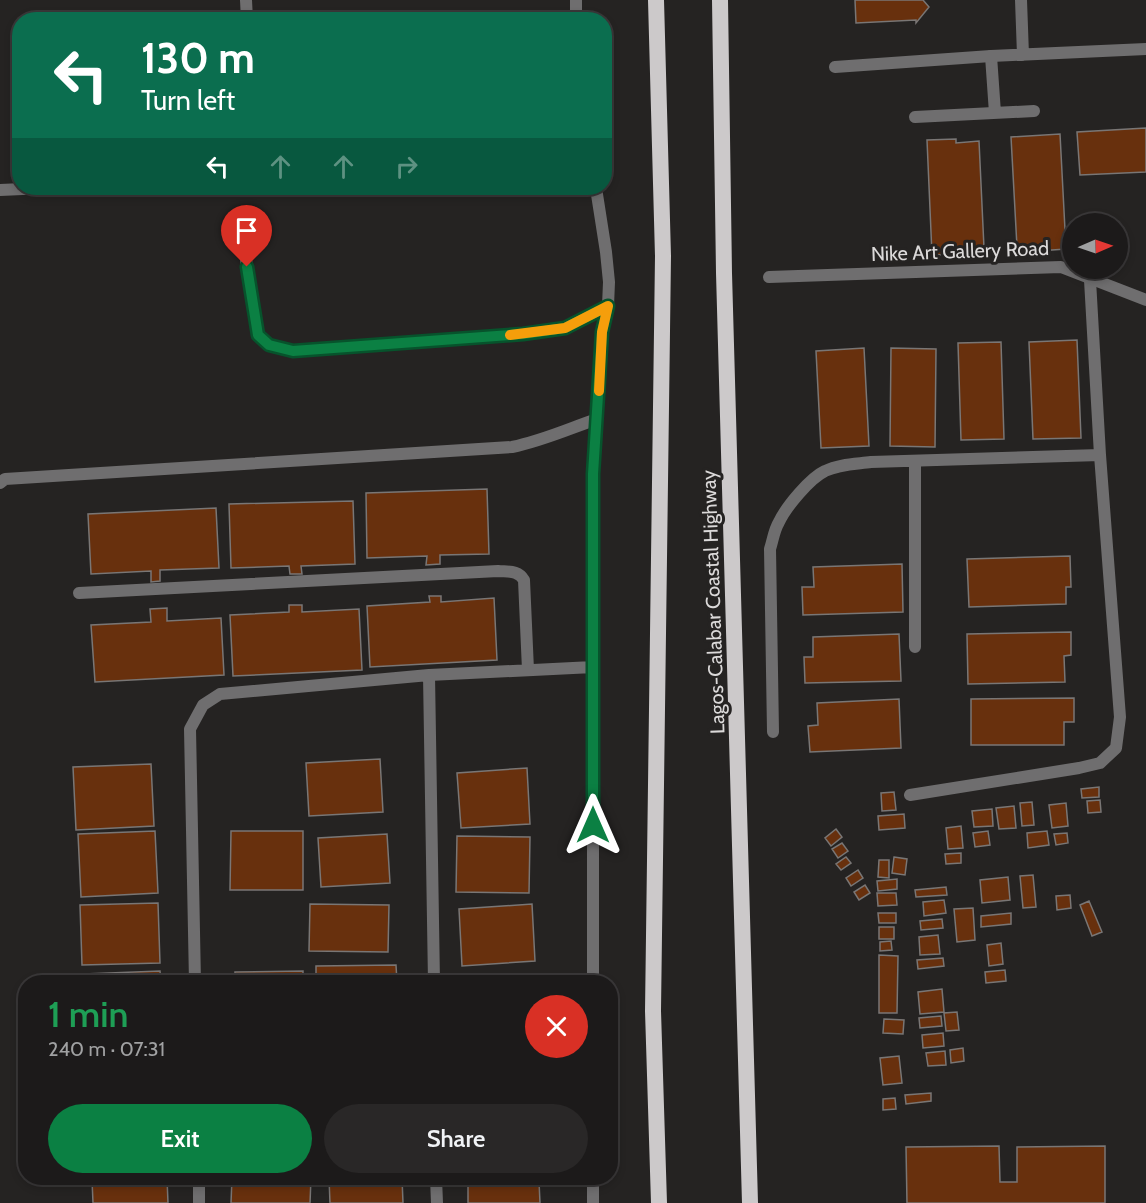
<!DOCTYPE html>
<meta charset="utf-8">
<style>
:root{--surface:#1c1a1a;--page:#292727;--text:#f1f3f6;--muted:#a0a1a2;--line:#3a3839;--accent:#0b8043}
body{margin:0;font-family:Cabin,sans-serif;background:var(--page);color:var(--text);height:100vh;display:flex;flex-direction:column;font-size:22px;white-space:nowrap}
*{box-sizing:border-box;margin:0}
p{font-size:20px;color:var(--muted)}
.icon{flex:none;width:33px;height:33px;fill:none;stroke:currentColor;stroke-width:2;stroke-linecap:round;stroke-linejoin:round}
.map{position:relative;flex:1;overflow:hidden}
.drawer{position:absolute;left:18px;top:975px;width:600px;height:210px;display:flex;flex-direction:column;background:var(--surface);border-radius:24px;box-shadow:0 3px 9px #0003,0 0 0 2px var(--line)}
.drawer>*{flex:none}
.top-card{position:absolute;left:12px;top:12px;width:600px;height:183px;border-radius:24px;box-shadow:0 3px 9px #0003,0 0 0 2px var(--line);background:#0b6e4f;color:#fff;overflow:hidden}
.needle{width:39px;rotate:88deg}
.fabs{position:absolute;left:1062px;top:213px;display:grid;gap:12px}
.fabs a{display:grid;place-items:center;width:66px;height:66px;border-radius:50%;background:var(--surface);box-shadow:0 3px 9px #0003,0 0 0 2px var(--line);font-size:30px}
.pin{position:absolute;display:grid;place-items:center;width:51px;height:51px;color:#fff;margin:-62px -26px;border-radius:50% 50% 50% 0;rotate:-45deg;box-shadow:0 0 6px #0007}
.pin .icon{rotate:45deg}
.me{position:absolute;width:66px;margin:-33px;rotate:0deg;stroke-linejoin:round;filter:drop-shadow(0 0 4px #0008)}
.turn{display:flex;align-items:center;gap:21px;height:126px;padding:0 30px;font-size:27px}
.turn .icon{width:78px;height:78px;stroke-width:2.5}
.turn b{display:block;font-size:42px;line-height:51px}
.lanes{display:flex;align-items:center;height:57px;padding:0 30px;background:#0003;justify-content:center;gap:30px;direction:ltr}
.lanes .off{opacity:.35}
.round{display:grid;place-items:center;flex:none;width:63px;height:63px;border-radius:32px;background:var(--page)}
.overview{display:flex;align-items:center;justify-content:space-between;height:102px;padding:0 30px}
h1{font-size:36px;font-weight:600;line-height:45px;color:#1e9e55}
.action{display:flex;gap:12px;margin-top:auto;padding:12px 30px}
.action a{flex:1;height:69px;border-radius:36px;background:var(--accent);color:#fff;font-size:24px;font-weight:600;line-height:69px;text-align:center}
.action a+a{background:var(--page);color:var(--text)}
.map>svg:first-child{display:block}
.building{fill:#68300d;stroke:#797675;stroke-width:1.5}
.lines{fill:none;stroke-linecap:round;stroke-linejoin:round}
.service{stroke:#6f6e6f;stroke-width:12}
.minor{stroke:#6f6e6f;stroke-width:12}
.trunk{stroke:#ccc9ca;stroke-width:16}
.route-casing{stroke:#07532c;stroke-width:15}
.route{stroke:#0b8043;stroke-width:10}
.slow{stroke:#f59e0b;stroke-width:10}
.labels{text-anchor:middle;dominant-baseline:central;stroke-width:6;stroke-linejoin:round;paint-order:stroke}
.street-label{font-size:20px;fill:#dbd9d9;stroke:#252322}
</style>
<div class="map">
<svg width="1146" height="1203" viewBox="0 0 1146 1203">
<rect width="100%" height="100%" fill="#252322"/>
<path class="building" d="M 855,0 L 923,0 L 929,7 L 916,23 L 916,20 L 856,23 Z
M 1146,128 L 1146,172 L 1080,175 L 1077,132 Z
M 1060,134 L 1066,249 L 1038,251 L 1038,246 L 1017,247 L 1011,137 Z
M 956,139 L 956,143 L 979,141 L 984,248 L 962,248 L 962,254 L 932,255 L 927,140 Z
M 1077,340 L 1081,438 L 1033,439 L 1029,342 Z
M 1001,342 L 1004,439 L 961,440 L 958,343 Z
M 864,348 L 869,446 L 821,448 L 816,351 Z
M 891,348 L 936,349 L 935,447 L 890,446 Z
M 487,489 L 489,554 L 440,555 L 440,564 L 426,565 L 427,556 L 367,558 L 366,493 Z
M 353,501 L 355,564 L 301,566 L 302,574 L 290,574 L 289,566 L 231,568 L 229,504 Z
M 216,508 L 219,568 L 160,570 L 160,581 L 151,582 L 151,571 L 91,574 L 88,514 Z
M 1070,556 L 1071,587 L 1066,587 L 1066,604 L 969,607 L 967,559 Z
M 902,564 L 903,612 L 803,615 L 802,587 L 814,587 L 813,567 Z
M 429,596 L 441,596 L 441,602 L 494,598 L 497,660 L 370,667 L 367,606 L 430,602 Z
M 289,605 L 302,605 L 302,612 L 359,609 L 362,670 L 233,676 L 230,615 L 289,612 Z
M 167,608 L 167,621 L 221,618 L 224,675 L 95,682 L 91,625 L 151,622 L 150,609 Z
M 1071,632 L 1071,655 L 1064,656 L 1065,682 L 968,684 L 967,634 Z
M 899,634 L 901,681 L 805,683 L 804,657 L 813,657 L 813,637 Z
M 1074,698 L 1074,722 L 1064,722 L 1064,745 L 971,745 L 971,699 Z
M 899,699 L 901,748 L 810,752 L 808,726 L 818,725 L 817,703 Z
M 380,759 L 383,812 L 309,816 L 306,763 Z
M 151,764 L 154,826 L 76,830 L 73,767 Z
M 527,768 L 530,824 L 461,828 L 457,773 Z
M 1099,787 L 1099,797 L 1082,798 L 1081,789 Z
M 894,792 L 896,810 L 882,811 L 881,793 Z
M 1100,800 L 1101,812 L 1088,813 L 1087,801 Z
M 1032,802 L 1034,825 L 1022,826 L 1020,803 Z
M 1066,803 L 1068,826 L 1052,828 L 1049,805 Z
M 1014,806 L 1016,828 L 999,829 L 996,808 Z
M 992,809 L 993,826 L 974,827 L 972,811 Z
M 904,814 L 905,828 L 879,830 L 878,816 Z
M 961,826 L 963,848 L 948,849 L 946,828 Z
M 836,829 L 842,837 L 831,846 L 825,838 Z
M 155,831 L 158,893 L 81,897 L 78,834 Z
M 231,831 L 303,831 L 303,890 L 230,890 Z
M 988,831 L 990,845 L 975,847 L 973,833 Z
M 1047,831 L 1049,845 L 1028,848 L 1027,833 Z
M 1067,833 L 1068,843 L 1056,845 L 1054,834 Z
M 387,834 L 390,883 L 321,887 L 318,838 Z
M 457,836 L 530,837 L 529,893 L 456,892 Z
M 842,843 L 848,851 L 838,858 L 832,849 Z
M 961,853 L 961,863 L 946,864 L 945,854 Z
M 846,857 L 851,863 L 841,870 L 836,864 Z
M 894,857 L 907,859 L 905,875 L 892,873 Z
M 879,860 L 889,860 L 889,878 L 878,877 Z
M 858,870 L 863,878 L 851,886 L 846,878 Z
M 1033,875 L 1036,907 L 1023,908 L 1020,876 Z
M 1008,877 L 1010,900 L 982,903 L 980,880 Z
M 897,879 L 897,889 L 878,891 L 877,881 Z
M 865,885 L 870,893 L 859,900 L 854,892 Z
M 946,887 L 947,895 L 916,897 L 915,890 Z
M 877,893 L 896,893 L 897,905 L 878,906 Z
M 1070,895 L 1071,908 L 1057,910 L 1056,896 Z
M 944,900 L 946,913 L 924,916 L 923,902 Z
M 1089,901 L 1102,932 L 1092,936 L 1080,905 Z
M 158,903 L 160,963 L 82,965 L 80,905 Z
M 310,904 L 389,905 L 388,952 L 309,951 Z
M 532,904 L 535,961 L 462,966 L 459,909 Z
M 973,908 L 975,940 L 957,942 L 954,909 Z
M 878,913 L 896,913 L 896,923 L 879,923 Z
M 1011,913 L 1011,924 L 981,927 L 981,916 Z
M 942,919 L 943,928 L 921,930 L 920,921 Z
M 879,927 L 894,927 L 894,939 L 879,939 Z
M 938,935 L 940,954 L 920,955 L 919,937 Z
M 891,941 L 892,950 L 880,951 L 880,942 Z
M 1001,943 L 1003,964 L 989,966 L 987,945 Z
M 879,955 L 898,956 L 897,1013 L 879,1013 Z
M 943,958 L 944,966 L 918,969 L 917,960 Z
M 396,965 L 397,982 L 316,982 L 316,966 Z
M 1005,970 L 1006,981 L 986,983 L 985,972 Z
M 160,971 L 161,982 L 85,982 L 84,974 Z
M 303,971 L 303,982 L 235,982 L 235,972 Z
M 533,974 L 534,982 L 461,982 L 461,980 Z
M 942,989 L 944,1012 L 920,1014 L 918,992 Z
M 957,1012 L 959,1030 L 946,1031 L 944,1013 Z
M 941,1016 L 942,1026 L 920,1028 L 919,1018 Z
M 884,1019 L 904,1020 L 903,1034 L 883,1033 Z
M 943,1033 L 944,1046 L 923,1048 L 922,1035 Z
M 963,1048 L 964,1061 L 951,1063 L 950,1050 Z
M 945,1051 L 946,1065 L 928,1066 L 926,1053 Z
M 899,1056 L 902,1083 L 883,1085 L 880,1058 Z
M 931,1093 L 931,1101 L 906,1104 L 905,1095 Z
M 895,1098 L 896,1109 L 883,1110 L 883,1099 Z
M 999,1146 L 1000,1182 L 1017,1182 L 1017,1147 L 1105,1146 L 1105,1203 L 907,1203 L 906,1147 Z
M 167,1178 L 168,1203 L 93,1203 L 92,1180 Z
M 232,1178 L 311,1178 L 310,1203 L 231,1203 Z
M 329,1178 L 402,1178 L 403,1203 L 330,1203 Z
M 539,1181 L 540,1203 L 468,1203 L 468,1182 Z"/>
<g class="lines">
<path class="service" d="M 991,56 L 995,113
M 915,117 L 1034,111
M 240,222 L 258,335 L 269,345 L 293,351 L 523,334 L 565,328 L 608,306
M 915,462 L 915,647
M 773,732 L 770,549 C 773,540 774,530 779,522 C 786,507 810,478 825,471 C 839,464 856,464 871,462 L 1100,455
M 910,795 L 1079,768 L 1100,763 L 1116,748 L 1120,717 L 1100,455 L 1090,280"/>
<path class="minor" d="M 246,0 L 247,20
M 576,0 L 576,20
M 1021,0 L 1023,55
M 835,67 L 991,56 L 1146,49
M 0,190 L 45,188
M 769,277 L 1061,267 L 1146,300
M 0,483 L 5,479 L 512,447 C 542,441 568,429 597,419
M 79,593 L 498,571 C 508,572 518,570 524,580 L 528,670
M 593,667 L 593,982
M 429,675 L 434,982
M 195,982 L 190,729 L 203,705 L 220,694 L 429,675 L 593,667 L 593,474 L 602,331 L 608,306 L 609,282 L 606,252 L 596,188
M 199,1178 L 199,1203
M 436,1178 L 437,1203
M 593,1178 L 593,1203"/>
<path class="trunk" d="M 656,0 L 663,256 L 653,1011 L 659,1203
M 720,0 L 724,273 L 750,1203"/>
</g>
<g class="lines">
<defs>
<path id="route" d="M 247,267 L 258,335 L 269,345 L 293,351 L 523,334 L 565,328 L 608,306 L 602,332 L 593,474 L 593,825"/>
</defs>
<use href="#route" class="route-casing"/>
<use href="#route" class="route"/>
<path class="slow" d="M 510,335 L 565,328 L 608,306 L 602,332 L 599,391"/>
</g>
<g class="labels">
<g class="street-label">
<text transform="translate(960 251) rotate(-2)">Nike Art Gallery Road</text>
<text transform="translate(713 602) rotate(-92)">Lagos-Calabar Coastal Highway</text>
</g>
</g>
</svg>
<div class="fabs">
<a><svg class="needle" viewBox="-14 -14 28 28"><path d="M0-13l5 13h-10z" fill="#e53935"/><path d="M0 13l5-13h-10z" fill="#a0a1a2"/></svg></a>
</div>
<div class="pin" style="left:247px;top:267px;background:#d93025"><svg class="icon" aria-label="arrive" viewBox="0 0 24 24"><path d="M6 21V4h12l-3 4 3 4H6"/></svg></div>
<svg class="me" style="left:593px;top:825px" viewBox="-20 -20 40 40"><path d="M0-17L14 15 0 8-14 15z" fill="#0b8043" stroke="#fff" stroke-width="4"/></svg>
<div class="top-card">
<div class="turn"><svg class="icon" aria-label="left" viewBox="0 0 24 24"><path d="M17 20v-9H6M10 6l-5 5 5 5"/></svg><div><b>130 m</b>Turn left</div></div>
<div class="lanes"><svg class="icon" aria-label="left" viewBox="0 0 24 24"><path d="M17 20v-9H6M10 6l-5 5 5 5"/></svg><svg class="icon off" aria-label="ahead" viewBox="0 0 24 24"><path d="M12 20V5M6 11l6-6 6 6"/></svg><svg class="icon off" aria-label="ahead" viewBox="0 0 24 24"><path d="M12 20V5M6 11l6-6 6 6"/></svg><svg class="icon off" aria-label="right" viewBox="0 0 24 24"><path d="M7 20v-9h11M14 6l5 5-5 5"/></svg></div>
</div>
<section class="drawer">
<div class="overview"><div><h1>1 min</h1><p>240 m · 07:31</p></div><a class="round" style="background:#d93025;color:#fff"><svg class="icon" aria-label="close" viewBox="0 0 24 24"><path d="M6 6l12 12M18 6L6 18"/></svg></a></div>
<div class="action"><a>Exit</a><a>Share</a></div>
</section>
</div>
